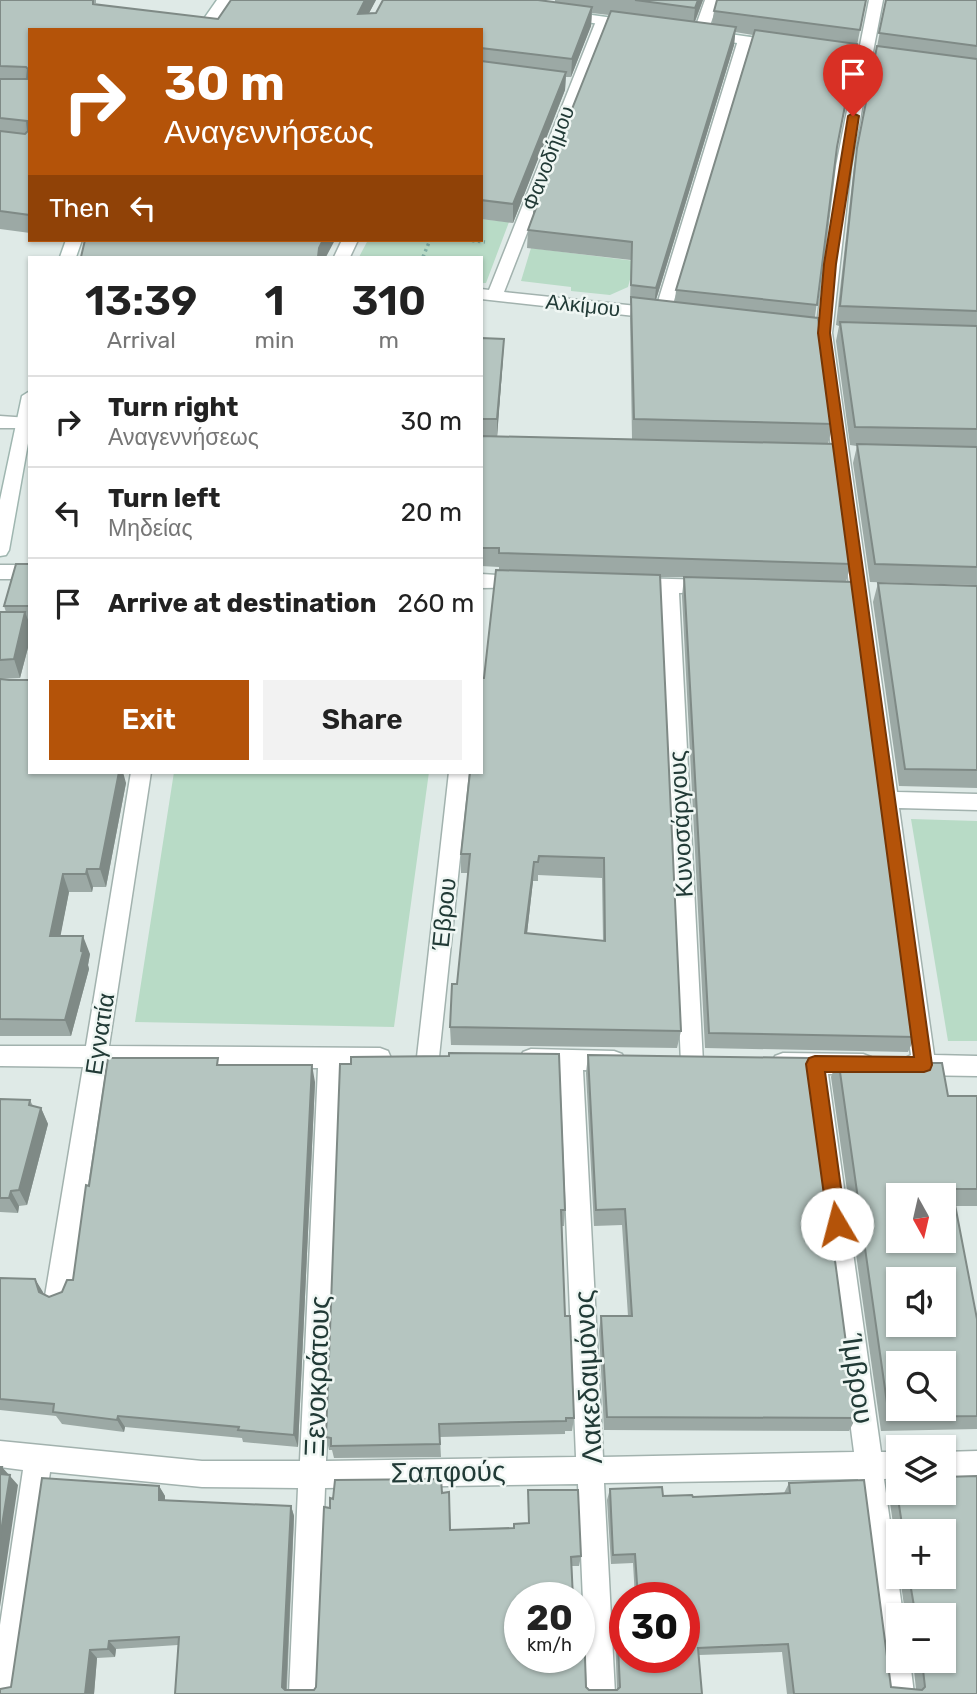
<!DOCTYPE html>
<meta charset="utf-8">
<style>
:root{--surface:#fff;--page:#f2f2f2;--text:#222;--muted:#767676;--line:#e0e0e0;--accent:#b45309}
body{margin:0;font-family:Rubik,sans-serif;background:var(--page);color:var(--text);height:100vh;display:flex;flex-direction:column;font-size:26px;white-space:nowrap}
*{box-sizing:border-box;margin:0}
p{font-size:23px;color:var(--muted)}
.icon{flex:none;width:38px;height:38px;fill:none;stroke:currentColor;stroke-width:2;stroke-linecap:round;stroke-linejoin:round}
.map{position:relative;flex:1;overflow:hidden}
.side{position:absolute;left:28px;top:256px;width:455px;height:518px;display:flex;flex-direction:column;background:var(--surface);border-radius:0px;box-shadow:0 2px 5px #0004}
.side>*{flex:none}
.guide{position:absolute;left:28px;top:28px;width:455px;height:214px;border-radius:0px;box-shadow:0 2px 5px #0004;background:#b45309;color:#fff;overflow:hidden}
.needle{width:46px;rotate:172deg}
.controls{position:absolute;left:886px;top:1183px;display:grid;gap:14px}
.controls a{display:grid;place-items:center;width:70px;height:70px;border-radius:0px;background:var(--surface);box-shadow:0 2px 5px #0004;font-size:35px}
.speed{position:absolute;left:504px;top:1582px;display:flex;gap:14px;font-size:35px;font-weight:700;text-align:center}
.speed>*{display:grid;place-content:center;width:91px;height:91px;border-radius:50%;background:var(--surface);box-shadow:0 2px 5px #0004;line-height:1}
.speed small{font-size:18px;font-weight:400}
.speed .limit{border:10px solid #d22;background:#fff;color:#111}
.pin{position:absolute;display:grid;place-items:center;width:60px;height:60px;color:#fff;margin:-72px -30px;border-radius:50% 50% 50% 0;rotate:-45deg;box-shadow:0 0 7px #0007}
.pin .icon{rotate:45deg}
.me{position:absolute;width:77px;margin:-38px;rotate:352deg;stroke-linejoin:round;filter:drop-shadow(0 0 5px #0008)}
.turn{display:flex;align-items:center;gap:24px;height:147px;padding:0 21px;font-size:32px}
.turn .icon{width:91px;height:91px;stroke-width:2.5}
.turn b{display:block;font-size:49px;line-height:60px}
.then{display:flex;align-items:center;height:66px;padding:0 21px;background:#0003;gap:14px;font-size:26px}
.eta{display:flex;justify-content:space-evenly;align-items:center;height:119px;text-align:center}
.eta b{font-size:42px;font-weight:600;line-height:49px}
.cta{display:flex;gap:14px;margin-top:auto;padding:14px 21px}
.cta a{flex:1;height:80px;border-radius:0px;background:var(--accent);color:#fff;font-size:28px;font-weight:600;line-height:80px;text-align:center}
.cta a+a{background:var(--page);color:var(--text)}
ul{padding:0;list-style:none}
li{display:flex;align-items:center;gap:21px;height:91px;padding:0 21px;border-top:2px solid var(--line)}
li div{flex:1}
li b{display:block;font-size:26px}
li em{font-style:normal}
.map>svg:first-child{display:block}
.green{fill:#b8dbc6}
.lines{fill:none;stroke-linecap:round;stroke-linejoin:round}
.street-casing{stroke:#a2b2ae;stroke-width:3}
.secondary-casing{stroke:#9fb6b0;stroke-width:3}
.path{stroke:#80ada4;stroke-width:3.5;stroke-dasharray:2.5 3.5;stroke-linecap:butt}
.street{fill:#fff;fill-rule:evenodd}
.secondary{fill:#fff;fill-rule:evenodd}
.wall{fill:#9ca9a5;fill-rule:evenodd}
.shaded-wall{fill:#7f8a86}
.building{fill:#b5c5c0;stroke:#7f8a86;stroke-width:2;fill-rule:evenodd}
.route{fill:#b45309;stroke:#753606;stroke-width:2}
.labels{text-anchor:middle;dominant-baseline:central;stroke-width:5;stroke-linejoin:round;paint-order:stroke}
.far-street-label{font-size:21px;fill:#213a36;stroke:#f0f7f4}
.street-label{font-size:24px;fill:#213a36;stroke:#f0f7f4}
.near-street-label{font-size:28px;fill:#213a36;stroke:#f0f7f4}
</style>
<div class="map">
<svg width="977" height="1694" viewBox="0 0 977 1694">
<rect width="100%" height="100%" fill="#dfeae7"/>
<path class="green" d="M 481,219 L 509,222 L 486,283 L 481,283 L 481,257 L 359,257 L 368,240 L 481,240 Z
M 531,248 L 635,261 L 628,287 L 610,295 L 571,291 L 571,287 L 521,281 Z
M 174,772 L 429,772 L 394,1027 L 135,1022 Z
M 911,819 L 977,821 L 977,1041 L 948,1041 Z"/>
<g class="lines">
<defs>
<path id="street" d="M 705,0 L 719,0 L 707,34 L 700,38 L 693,34 Z
M 869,0 L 883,0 L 851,166 L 832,333 L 897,792 L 977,794 L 977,810 L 899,808 L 934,1055 L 977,1056 L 977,1076 L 913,1075 L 905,1072 L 901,1065 L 905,1058 L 911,1055 L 816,333 L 836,166 Z
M 603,17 L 610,21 L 504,292 L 656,308 L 738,40 L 740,37 L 750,37 L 752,40 L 670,314 L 662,319 L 481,299 L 481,289 L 489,290 L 596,21 Z
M 342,240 L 358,240 L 350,257 L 334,257 Z
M 0,416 L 29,418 L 30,425 L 23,428 L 0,428 Z
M 0,565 L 30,565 L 30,579 L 0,579 Z
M 481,574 L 528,577 L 530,582 L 528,587 L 481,588 Z
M 634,578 L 710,580 L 717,582 L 719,587 L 717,592 L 679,593 L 703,1063 L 700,1070 L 692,1073 L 684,1070 L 681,1063 L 660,592 L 627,590 L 625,585 L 627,580 Z
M 131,772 L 151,772 L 109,1046 L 380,1048 L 388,1051 L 391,1058 L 388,1065 L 380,1068 L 341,1068 L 326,1461 L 576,1457 L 560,1070 L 531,1069 L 523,1066 L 520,1059 L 523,1052 L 531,1049 L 614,1051 L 622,1054 L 625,1061 L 622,1068 L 614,1071 L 583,1070 L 603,1457 L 854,1452 L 805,1073 L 775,1070 L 772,1063 L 775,1056 L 783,1053 L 863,1054 L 871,1057 L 874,1064 L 871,1071 L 863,1074 L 828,1074 L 881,1452 L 898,1452 L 898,1478 L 884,1479 L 903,1615 L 898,1615 L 898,1661 L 910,1661 L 914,1694 L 886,1694 L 858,1479 L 604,1483 L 615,1694 L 587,1694 L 578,1484 L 325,1488 L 317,1694 L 289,1694 L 298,1488 L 202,1487 L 50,1472 L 18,1694 L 0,1694 L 0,1625 L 23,1470 L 0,1467 L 0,1441 L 202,1461 L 300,1461 L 318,1068 L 106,1067 L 71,1296 L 67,1305 L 58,1308 L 49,1305 L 45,1296 L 83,1067 L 0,1066 L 0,1046 L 86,1046 Z
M 449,772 L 469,772 L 439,1057 L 436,1064 L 428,1067 L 420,1064 L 417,1057 Z
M 977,1451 L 977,1477 L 943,1478 L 943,1452 Z"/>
<path id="secondary" d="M 217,0 L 231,0 L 210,30 L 196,30 Z
M 563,11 L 635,21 L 642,25 L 635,29 L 558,18 L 558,12 Z
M 709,31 L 777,41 L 784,45 L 777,49 L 704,38 L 704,32 Z
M 826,47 L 902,58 L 909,62 L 902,66 L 821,54 L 821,48 Z
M 66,240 L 82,240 L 76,257 L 60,257 Z
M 30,391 L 30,432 L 9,550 L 6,555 L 0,556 L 0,500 L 22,396 Z"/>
</defs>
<use href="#street" class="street-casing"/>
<use href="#secondary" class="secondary-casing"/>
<path class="path" d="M 466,240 L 485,242
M 423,257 L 430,240"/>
<use href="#street" class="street"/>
<use href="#secondary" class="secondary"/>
</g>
<path class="wall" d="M 0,0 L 96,0 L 96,3 L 94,3 L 94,4 L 218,19 L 231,0 L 376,0 L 369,13 L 555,2 L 555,0 L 703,0 L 695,22 L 712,24 L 714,11 L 866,0 L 836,151 L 815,317 L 833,424 L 828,444 L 851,564 L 846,582 L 915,1037 L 908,1052 L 705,1048 L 682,596 L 684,577 L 660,577 L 681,1031 L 677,1048 L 451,1045 L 450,1027 L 457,984 L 468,873 L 461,873 L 461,854 L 481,772 L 484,678 L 499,570 L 499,567 L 481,566 L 481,338 L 503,358 L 497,436 L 632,439 L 630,318 L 631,304 L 630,303 L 631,260 L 527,248 L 528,230 L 533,216 L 533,207 L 609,15 L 592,13 L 591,26 L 571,77 L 566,77 L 565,90 L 513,223 L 481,219 L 481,30 L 30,30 L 30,233 L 0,229 ZM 735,32 L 753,35 L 676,290 L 675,302 L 656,300 L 734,45 ZM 538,875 L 602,878 L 603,941 L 527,933 L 533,881 L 538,881 Z
M 886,0 L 977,0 L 977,585 L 870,582 L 853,463 L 857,446 L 850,445 L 836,341 L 839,326 L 836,325 L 854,166 Z
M 30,564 L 30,640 L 20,678 L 0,679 L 126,783 L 106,887 L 93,887 L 92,892 L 69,892 L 60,936 L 90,954 L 88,965 L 89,969 L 71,1036 L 0,1036 L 0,612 L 6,612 L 4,606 Z
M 878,583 L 977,586 L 977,788 L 899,786 L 873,602 Z
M 588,1055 L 856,1418 L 849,1431 L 604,1430 L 599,1331 L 601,1316 L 628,1316 L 622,1225 L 594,1226 L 586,1073 Z
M 838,1058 L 921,1063 L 948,1096 L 977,1096 L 977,1206 L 955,1206 L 977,1319 L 977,1429 L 881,1431 L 831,1077 Z
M 340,1064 L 565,1210 L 564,1226 L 562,1226 L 565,1316 L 574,1418 L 572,1431 L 565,1431 L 565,1434 L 440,1437 L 441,1457 L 334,1458 L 332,1450 L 329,1450 L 326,1437 Z
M 220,1065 L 315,1082 L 298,1447 L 243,1442 L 242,1438 L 125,1427 L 124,1432 L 62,1424 L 56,1416 L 0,1410 L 0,1278 L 35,1279 L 43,1294 L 49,1297 L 62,1292 L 73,1280 L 89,1186 Z
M 0,1099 L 30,1100 L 33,1106 L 41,1108 L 48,1124 L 27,1205 L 19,1206 L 18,1213 L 0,1212 Z
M 977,1476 L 977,1694 L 787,1694 L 782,1652 L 699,1655 L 702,1694 L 175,1694 L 178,1645 L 116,1649 L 115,1657 L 97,1658 L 94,1694 L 0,1694 L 0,1689 L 11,1687 L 42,1478 L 159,1486 L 165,1496 L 165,1501 L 291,1506 L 294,1516 L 287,1690 L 314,1690 L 316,1687 L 324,1507 L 330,1508 L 330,1498 L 333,1499 L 335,1480 L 441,1479 L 442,1493 L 449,1492 L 451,1530 L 514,1528 L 514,1524 L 528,1523 L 528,1490 L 578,1490 L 581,1556 L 579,1566 L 572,1566 L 573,1598 L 520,1598 L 520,1657 L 579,1657 L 579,1628 L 584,1628 L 586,1687 L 589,1690 L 617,1690 L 615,1634 L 617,1626 L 625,1626 L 625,1657 L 684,1657 L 684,1598 L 635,1598 L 633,1563 L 611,1564 L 607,1500 L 610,1489 L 662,1487 L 663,1496 L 692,1495 L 693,1497 L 784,1493 L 789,1483 L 864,1480 L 891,1687 L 916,1689 L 913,1661 L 943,1661 L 943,1615 L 903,1615 L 905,1613 L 900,1577 L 943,1577 L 943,1531 L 898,1531 L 898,1558 L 888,1489 L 895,1479 L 898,1479 L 898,1493 L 943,1493 L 943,1477 Z"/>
<path class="shaded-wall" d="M 365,0 L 376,0 L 360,30 L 358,14 Z
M 698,0 L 703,0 L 693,26 L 695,8 Z
M 592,7 L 591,26 L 571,77 L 572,59 Z
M 736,27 L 734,45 L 654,306 L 656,288 Z
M 566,72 L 565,90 L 513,223 L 513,204 Z
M 323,240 L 335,240 L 326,257 L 318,257 L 319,248 Z
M 504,339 L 503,358 L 497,438 L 497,419 Z
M 25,612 L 30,625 L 30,640 L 20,678 L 14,659 Z
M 117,772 L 123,772 L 126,783 L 106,887 L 100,869 Z
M 534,862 L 533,881 L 525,951 L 525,933 Z
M 87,869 L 93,887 L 92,892 L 86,874 Z
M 63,874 L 69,892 L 57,954 L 50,936 Z
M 83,936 L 90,954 L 88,965 L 89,969 L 71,1036 L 65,1020 Z
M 312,1065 L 315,1082 L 298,1447 L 294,1435 Z
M 41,1108 L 48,1124 L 27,1205 L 19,1190 Z
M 11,1191 L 19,1206 L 18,1213 L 9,1198 Z
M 35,1279 L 43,1292 L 47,1306 L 39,1292 Z
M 118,1416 L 125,1427 L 124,1432 L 117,1420 Z
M 2,1467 L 18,1485 L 0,1607 L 0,1474 Z
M 159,1486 L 165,1496 L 165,1510 L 159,1500 Z
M 291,1506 L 294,1516 L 286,1694 L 282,1687 Z
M 109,1641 L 116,1649 L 115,1657 L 108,1649 Z
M 90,1650 L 97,1658 L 94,1694 L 85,1694 Z"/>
<path class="building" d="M 0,0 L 93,0 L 93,4 L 218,19 L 231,0 L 365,0 L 358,14 L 376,13 L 383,0 L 538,0 L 592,7 L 572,59 L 481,48 L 481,30 L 30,30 L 30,215 L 0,211 L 0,131 L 25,134 L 28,131 L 27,121 L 0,118 L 0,79 L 27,79 L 28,69 L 26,67 L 0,66 Z
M 635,0 L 698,0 L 695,8 Z
M 717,0 L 866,0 L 860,30 L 714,11 Z
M 886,0 L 977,0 L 977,46 L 879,33 Z
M 611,11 L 736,27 L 656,288 L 631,285 L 632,242 L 528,230 L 536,208 L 533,207 Z
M 755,30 L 857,44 L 837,147 L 817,305 L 676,290 Z
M 877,46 L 977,59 L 977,311 L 840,306 L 857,148 Z
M 481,61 L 566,72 L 513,204 L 481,200 Z
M 85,240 L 141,241 L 142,240 L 323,240 L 319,248 L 318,257 L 81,257 Z
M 631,297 L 818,318 L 833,424 L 634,419 Z
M 840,322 L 977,326 L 977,429 L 855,427 Z
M 481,338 L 504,339 L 497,419 L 481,419 Z
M 481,436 L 835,444 L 851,564 L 499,553 L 499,548 L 481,548 Z
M 857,444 L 977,447 L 977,567 L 875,564 Z
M 16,564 L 30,564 L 30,606 L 4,606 Z
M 496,570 L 660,575 L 681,1031 L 450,1027 L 452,984 L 457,984 L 470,854 L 461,854 L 470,772 L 481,772 L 481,678 L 484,678 ZM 539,856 L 604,858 L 605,941 L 525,933 L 534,862 L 538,862 Z
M 684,577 L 853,582 L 915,1037 L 709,1033 Z
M 878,583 L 977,586 L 977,770 L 905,769 Z
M 0,612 L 25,612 L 14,659 L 0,660 Z
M 0,679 L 9,680 L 30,680 L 30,772 L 119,772 L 100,869 L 87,869 L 86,874 L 63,874 L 50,936 L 83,936 L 81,951 L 83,952 L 65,1020 L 0,1019 Z
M 449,1053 L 559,1054 L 565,1210 L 561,1210 L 565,1316 L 570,1316 L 574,1418 L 566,1418 L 566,1421 L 439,1424 L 440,1444 L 331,1446 L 331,1438 L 326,1437 L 340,1064 L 351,1064 L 351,1057 L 449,1056 Z
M 588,1055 L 808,1058 L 856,1418 L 607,1417 L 601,1316 L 632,1316 L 625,1209 L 596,1210 Z
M 108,1058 L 218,1058 L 217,1065 L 312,1065 L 294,1435 L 238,1430 L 239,1427 L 118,1416 L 117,1420 L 53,1412 L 54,1404 L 0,1399 L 0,1278 L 35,1279 L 39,1292 L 49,1297 L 62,1292 L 67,1280 L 73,1280 L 86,1185 L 89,1186 Z
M 838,1058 L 920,1059 L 921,1063 L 942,1063 L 948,1096 L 977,1096 L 977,1189 L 952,1189 L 977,1319 L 977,1416 L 889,1417 ZM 898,1195 L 943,1195 L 943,1241 L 898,1241 ZM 898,1279 L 943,1279 L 943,1325 L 898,1325 ZM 898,1363 L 943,1363 L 943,1409 L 898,1409 Z
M 0,1099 L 30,1100 L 29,1105 L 41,1108 L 19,1190 L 11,1191 L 9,1198 L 0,1198 Z
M 0,1467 L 2,1467 L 0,1474 L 10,1475 L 0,1538 Z
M 977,1476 L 977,1694 L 794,1694 L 788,1644 L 698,1648 L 702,1694 L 175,1694 L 179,1637 L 109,1641 L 108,1649 L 90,1650 L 85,1694 L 0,1694 L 0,1689 L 11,1687 L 42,1478 L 159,1486 L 159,1500 L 291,1506 L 282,1687 L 285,1690 L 314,1690 L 316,1687 L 324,1507 L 330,1508 L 330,1498 L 333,1499 L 335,1480 L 441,1479 L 442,1493 L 449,1492 L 450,1530 L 514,1528 L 514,1524 L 529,1523 L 528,1490 L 578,1490 L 581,1556 L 571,1557 L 573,1598 L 520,1598 L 520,1657 L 579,1657 L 579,1628 L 584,1628 L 586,1687 L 589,1690 L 617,1690 L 620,1687 L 617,1626 L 625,1626 L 625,1657 L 684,1657 L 684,1598 L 638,1598 L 635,1554 L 613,1555 L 610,1489 L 662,1487 L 663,1496 L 692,1495 L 693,1497 L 790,1493 L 789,1483 L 864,1480 L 891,1687 L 922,1690 L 925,1687 L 922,1661 L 943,1661 L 943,1615 L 908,1615 L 908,1609 L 914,1606 L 909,1577 L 943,1577 L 943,1531 L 903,1531 L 895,1479 L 898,1479 L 898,1493 L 943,1493 L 943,1477 Z"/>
<path class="route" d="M 853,113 L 859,116 L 836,264 L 830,333 L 932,1065 L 930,1070 L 924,1072 L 825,1072 L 846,1224 L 844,1231 L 837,1233 L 830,1231 L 828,1224 L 806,1064 L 809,1058 L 815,1056 L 914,1057 L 818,333 L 824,264 L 848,116 Z"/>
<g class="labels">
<g class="far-street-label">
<text transform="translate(548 158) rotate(-69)">Φανοδήμου</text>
<text transform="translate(583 305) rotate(6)">Αλκίμου</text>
</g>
<g class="street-label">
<text transform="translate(681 824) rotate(-93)">Κυνοσάργους</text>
<text transform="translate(444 914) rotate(-84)">Έβρου</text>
<text transform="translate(100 1034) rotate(-81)">Εγνατία</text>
</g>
<g class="near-street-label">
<text transform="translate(317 1376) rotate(-88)">Ξενοκράτους</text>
<text transform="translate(588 1377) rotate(-93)">Λακεδαιμόνος</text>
<text transform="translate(858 1379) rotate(82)">Ίμβρου</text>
<text transform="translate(448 1472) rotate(-1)">Σαπφούς</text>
</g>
</g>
</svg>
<div class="controls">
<a><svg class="needle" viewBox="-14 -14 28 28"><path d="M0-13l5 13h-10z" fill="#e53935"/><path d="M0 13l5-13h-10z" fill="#767676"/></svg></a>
<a><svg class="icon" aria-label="sound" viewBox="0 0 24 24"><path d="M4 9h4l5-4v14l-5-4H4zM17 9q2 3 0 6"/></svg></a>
<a><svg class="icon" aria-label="search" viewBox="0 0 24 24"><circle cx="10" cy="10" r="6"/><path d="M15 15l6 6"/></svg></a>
<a><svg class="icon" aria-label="layers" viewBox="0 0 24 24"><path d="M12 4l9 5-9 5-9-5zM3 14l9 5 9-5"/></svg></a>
<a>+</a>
<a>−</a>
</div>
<div class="speed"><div>20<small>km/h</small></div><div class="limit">30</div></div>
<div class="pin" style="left:853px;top:116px;background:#d93025"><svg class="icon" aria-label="arrive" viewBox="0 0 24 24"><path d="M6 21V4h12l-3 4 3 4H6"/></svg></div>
<svg class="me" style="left:837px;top:1224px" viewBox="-20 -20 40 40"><circle r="19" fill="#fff"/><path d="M0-13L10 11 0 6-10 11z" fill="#b45309"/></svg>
<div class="guide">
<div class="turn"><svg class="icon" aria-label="right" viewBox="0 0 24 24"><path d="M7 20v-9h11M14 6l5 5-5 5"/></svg><div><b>30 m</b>Αναγεννήσεως</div></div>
<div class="then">Then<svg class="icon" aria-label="left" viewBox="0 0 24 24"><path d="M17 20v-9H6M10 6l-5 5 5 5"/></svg></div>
</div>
<section class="side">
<div class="eta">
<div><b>13:39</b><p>Arrival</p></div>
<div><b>1</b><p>min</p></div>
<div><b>310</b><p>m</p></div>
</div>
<ul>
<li><svg class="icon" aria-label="right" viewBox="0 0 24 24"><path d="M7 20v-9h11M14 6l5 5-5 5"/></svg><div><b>Turn right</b><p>Αναγεννήσεως</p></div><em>30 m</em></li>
<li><svg class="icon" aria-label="left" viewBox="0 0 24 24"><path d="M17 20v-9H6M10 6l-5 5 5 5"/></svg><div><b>Turn left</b><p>Μηδείας</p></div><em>20 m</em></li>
<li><svg class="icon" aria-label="arrive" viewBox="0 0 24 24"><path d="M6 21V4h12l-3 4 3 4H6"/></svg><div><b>Arrive at destination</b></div><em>260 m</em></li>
</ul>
<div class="cta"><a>Exit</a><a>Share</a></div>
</section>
</div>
